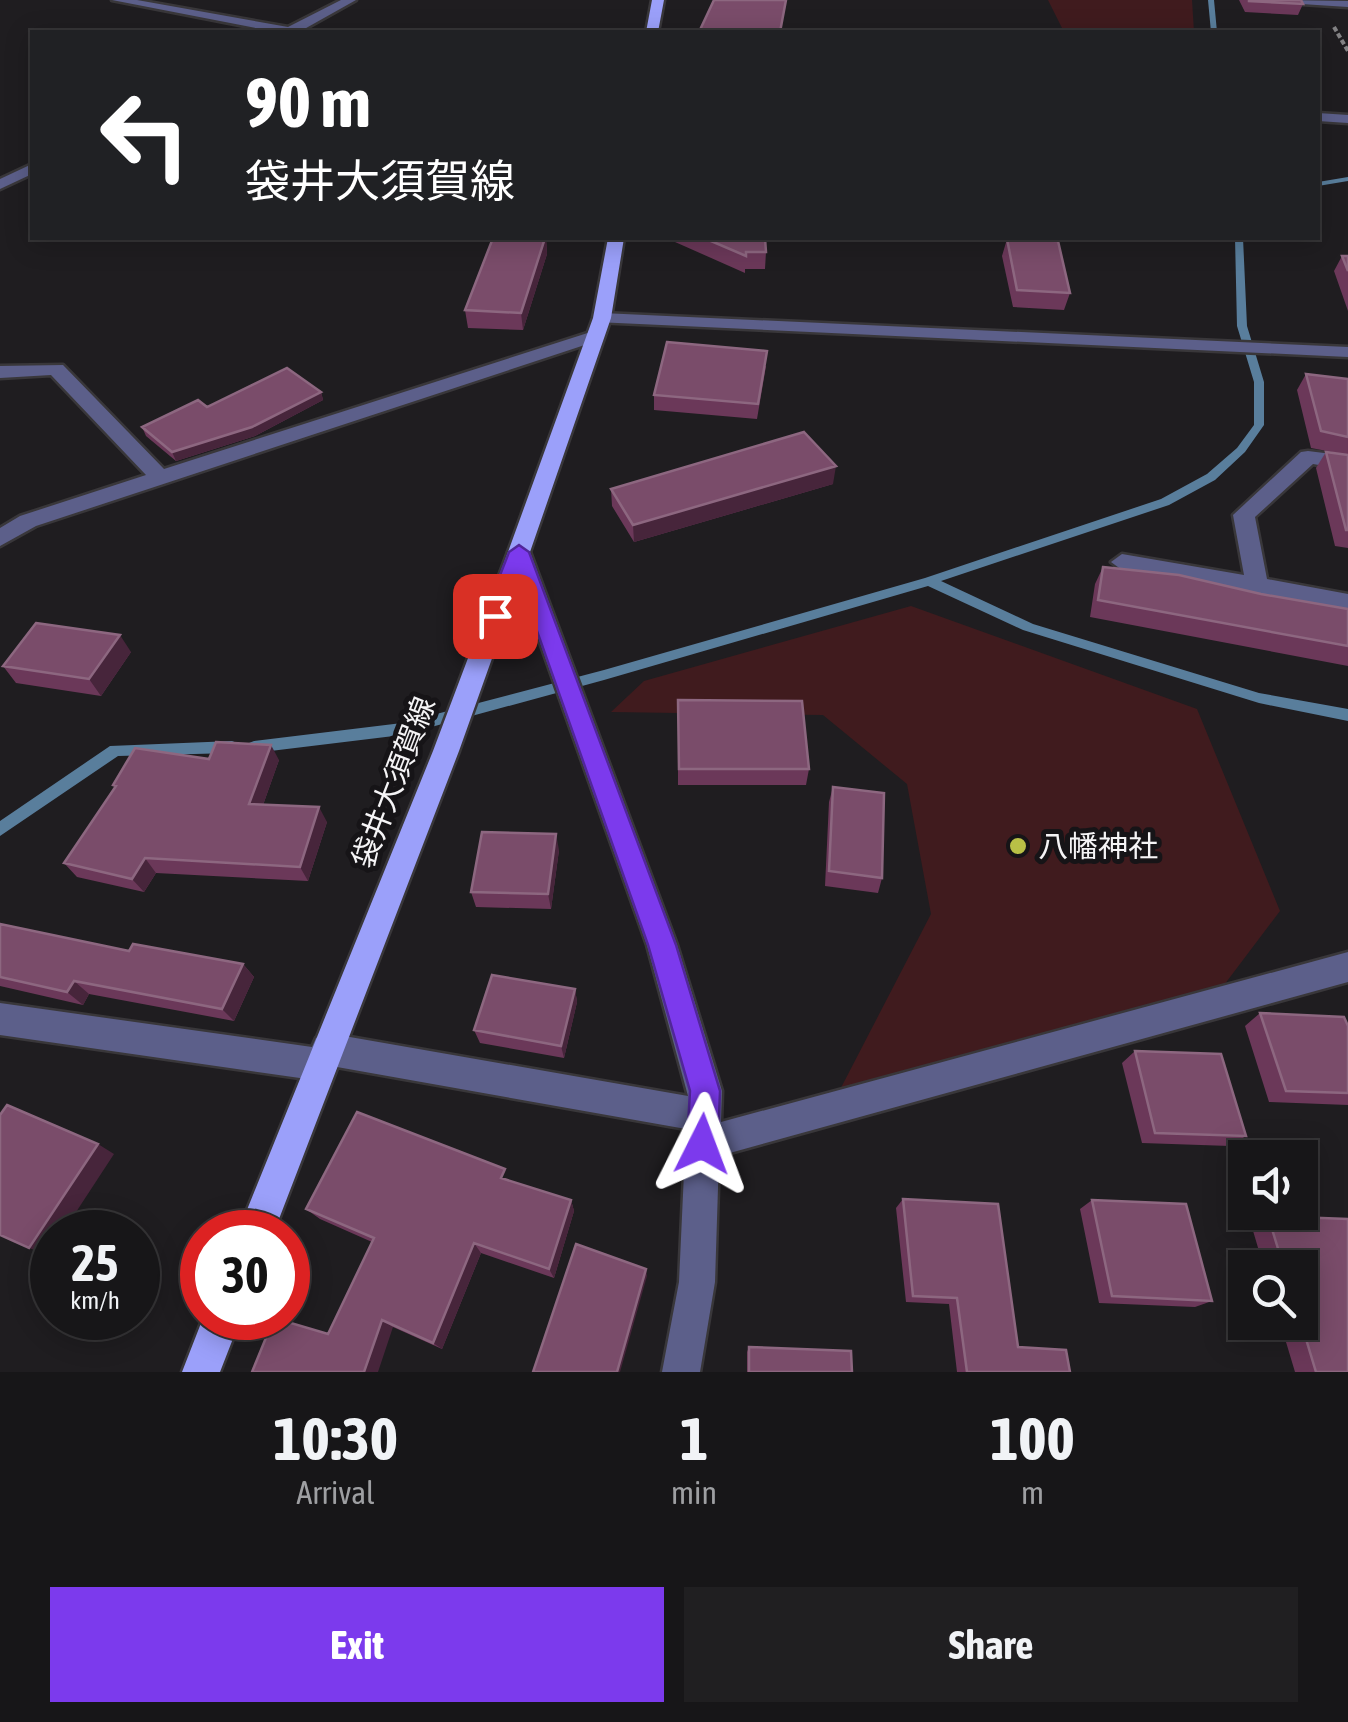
<!DOCTYPE html>
<meta charset="utf-8">
<style>
:root{--surface:#171618;--page:#201f21;--text:#f1f3f6;--muted:#9e9fa2;--line:#363537;--accent:#7c3aed}
body{margin:0;font-family:"Asap Condensed","Noto Sans JP",sans-serif;background:var(--page);color:var(--text);height:100vh;display:flex;flex-direction:column;font-size:38px;white-space:nowrap}
*{box-sizing:border-box;margin:0}
p{font-size:32px;color:var(--muted)}
.icon{flex:none;width:55px;height:55px;fill:none;stroke:currentColor;stroke-width:2;stroke-linecap:round;stroke-linejoin:round}
.map{position:relative;height:1372px;overflow:hidden}
.side{display:flex;flex-direction:column;background:var(--surface);flex:1}
.side>*{flex:none}
.guide{position:absolute;left:30px;top:30px;width:1290px;height:210px;border-radius:0px;box-shadow:0 5px 25px #0003,0 0 0 2px var(--line);background:#202124;color:#fff;overflow:hidden}
.buttons{position:absolute;left:1228px;top:1140px;display:grid;gap:20px}
.buttons a{display:grid;place-items:center;width:90px;height:90px;border-radius:0px;background:var(--surface);box-shadow:0 5px 25px #0003,0 0 0 2px var(--line);font-size:50px}
.speed{position:absolute;left:30px;top:1210px;display:flex;gap:20px;font-size:50px;font-weight:700;text-align:center}
.speed>*{display:grid;place-content:center;width:130px;height:130px;border-radius:50%;background:var(--surface);box-shadow:0 5px 25px #0003,0 0 0 2px var(--line);line-height:1}
.speed small{font-size:25px;font-weight:400}
.speed .limit{border:15px solid #d22;background:#fff;color:#111}
.pin{position:absolute;display:grid;place-items:center;width:85px;height:85px;color:#fff;margin:-42px;border-radius:20px;box-shadow:0 5px 15px #0006}
.me{position:absolute;width:110px;margin:-55px;rotate:3deg;stroke-linejoin:round;filter:drop-shadow(0 0 8px #0008)}
.turn{display:flex;align-items:center;gap:35px;height:210px;padding:0 50px;font-size:45px}
.turn .icon{width:130px;height:130px;stroke-width:2.5}
.turn b{display:block;font-size:70px;line-height:85px}
.eta{display:flex;justify-content:space-evenly;align-items:center;height:170px;text-align:center}
.eta b{font-size:60px;font-weight:700;line-height:70px}
.primary-button{display:flex;gap:20px;margin-top:auto;padding:20px 50px}
.primary-button a{flex:1;height:115px;border-radius:0px;background:var(--accent);color:#fff;font-size:40px;font-weight:700;line-height:115px;text-align:center}
.primary-button a+a{background:var(--page);color:var(--text)}
.map>svg:first-child{display:block}
.green{fill:#401b1e}
.lines{fill:none;stroke-linecap:round;stroke-linejoin:round}
.stream{fill:#597e9c;fill-rule:evenodd}
.minor-casing{stroke:#39373a;stroke-width:5}
.major-casing{stroke:#39373a;stroke-width:5}
.path{stroke:#848385;stroke-width:4;stroke-dasharray:5 2.5;stroke-linecap:butt}
.minor{fill:#5c5f8a;fill-rule:evenodd}
.major{fill:#9ba0fa;fill-rule:evenodd}
.wall{fill:#6b3859}
.shaded-wall{fill:#47253b}
.building{fill:#7a4c6a;stroke:#8d6780;stroke-width:2.5}
.route{fill:#7c3aed;stroke:#51269a;stroke-width:2.5}
.poi-dot{fill:#b9c046;stroke:#161417;stroke-width:4}
.labels{text-anchor:middle;dominant-baseline:central;stroke-width:10;stroke-linejoin:round;paint-order:stroke}
.street-label{font-size:30px;fill:#f5f4f6;stroke:#161417}
.poi-label{font-size:30px;fill:#f5f4f6;stroke:#161417;text-anchor:start}
</style>
<div class="map">
<svg width="1348" height="1372" viewBox="0 0 1348 1372">
<rect width="100%" height="100%" fill="#1f1d20"/>
<path class="green" d="M 1048,0 L 1192,0 L 1194,32 L 1064,32 Z
M 911,606 L 1197,709 L 1280,911 L 1209,1005 L 830,1109 L 931,914 L 907,784 L 823,715 L 611,712 L 644,681 Z"/>
<g class="lines">
<path class="stream" d="M 1208,0 L 1214,0 L 1217,32 L 1211,32 Z
M 1348,177 L 1348,181 L 1318,186 L 1318,182 Z
M 1235,238 L 1243,238 L 1247,326 L 1264,382 L 1264,425 L 1245,452 L 1215,480 L 1169,505 L 941,581 L 1033,624 L 1259,693 L 1348,709 L 1348,721 L 1259,703 L 1023,630 L 928,586 L 604,680 L 402,735 L 254,753 L 249,751 L 247,747 L 249,743 L 254,741 L 402,723 L 604,670 L 925,578 L 1161,499 L 1207,474 L 1237,448 L 1254,425 L 1254,382 L 1237,326 Z
M 232,741 L 237,743 L 239,747 L 237,751 L 232,753 L 118,756 L 0,836 L 0,821 L 110,746 Z"/>
<defs>
<path id="minor" d="M 112,0 L 137,0 L 288,27 L 341,0 L 356,0 L 299,32 L 276,32 Z
M 1280,0 L 1348,1 L 1348,7 L 1286,3 Z
M 1318,113 L 1348,115 L 1348,123 L 1318,121 Z
M 32,164 L 32,174 L 0,189 L 0,179 Z
M 602,313 L 1348,347 L 1348,357 L 596,322 L 596,314 Z
M 597,330 L 603,331 L 603,339 L 36,526 L 0,546 L 0,528 L 20,516 L 146,475 L 51,375 L 0,378 L 0,366 L 63,365 L 164,469 Z
M 1308,451 L 1348,456 L 1348,470 L 1313,464 L 1255,517 L 1267,579 L 1348,594 L 1348,610 L 1122,570 L 1111,562 L 1122,554 L 1244,575 L 1233,515 L 1301,452 Z
M 519,544 L 530,552 L 677,945 L 722,1091 L 721,1122 L 1348,952 L 1348,982 L 719,1156 L 715,1282 L 700,1372 L 662,1372 L 679,1282 L 686,1129 L 337,1067 L 333,1077 L 321,1081 L 0,1035 L 0,1003 L 312,1047 L 316,1038 L 327,1033 L 688,1096 L 647,945 L 508,552 Z"/>
<path id="major" d="M 652,0 L 664,0 L 658,32 L 646,32 Z
M 608,238 L 624,238 L 611,318 L 530,552 L 459,751 L 274,1232 L 238,1232 L 433,751 L 508,552 L 593,318 Z
M 203,1318 L 241,1318 L 220,1372 L 182,1372 Z"/>
</defs>
<use href="#minor" class="minor-casing"/>
<use href="#major" class="major-casing"/>
<path class="path" d="M 1334,27 L 1348,51"/>
<use href="#minor" class="minor"/>
<use href="#major" class="major"/>
</g>
<path class="wall" d="M 1239,0 L 1301,0 L 1303,4 L 1298,15 L 1245,12 Z
M 546,238 L 547,254 L 523,330 L 468,328 L 465,310 Z
M 666,238 L 765,238 L 766,252 L 765,269 L 745,269 L 745,273 Z
M 1007,239 L 1070,293 L 1064,310 L 1013,307 L 1002,256 Z
M 1342,256 L 1348,256 L 1348,311 L 1334,271 Z
M 766,366 L 757,419 L 654,410 L 654,395 Z
M 1306,374 L 1348,379 L 1348,548 L 1335,546 L 1316,468 L 1326,452 L 1343,454 L 1311,448 L 1297,390 Z
M 321,392 L 323,400 L 255,436 L 176,461 L 146,436 L 142,427 L 207,407 Z
M 833,484 L 634,542 L 612,506 L 611,489 Z
M 1103,567 L 1348,609 L 1348,666 L 1090,617 L 1095,584 Z
M 131,652 L 101,696 L 16,683 L 3,666 Z
M 678,700 L 809,769 L 806,785 L 678,785 Z
M 209,759 L 279,760 L 263,805 L 327,822 L 308,881 L 156,873 L 144,892 L 77,877 L 64,863 L 115,788 L 113,785 Z
M 833,787 L 882,878 L 878,893 L 825,886 L 829,802 Z
M 559,850 L 551,909 L 476,907 L 471,892 Z
M 0,924 L 129,951 L 243,964 L 254,977 L 234,1021 L 89,994 L 83,1005 L 0,986 Z
M 575,989 L 577,1002 L 564,1058 L 480,1043 L 474,1030 Z
M 1260,1013 L 1348,1026 L 1348,1105 L 1269,1102 L 1245,1026 Z
M 1135,1051 L 1246,1136 L 1230,1146 L 1142,1143 L 1122,1063 Z
M 510,1181 L 571,1200 L 574,1211 L 554,1278 L 481,1253 L 442,1349 L 393,1327 L 328,1334 L 372,1242 L 320,1219 L 306,1209 Z
M 903,1199 L 1018,1347 L 1070,1372 L 957,1372 L 949,1304 L 906,1302 L 896,1208 Z
M 1092,1200 L 1212,1301 L 1195,1307 L 1099,1303 L 1080,1209 Z
M 1268,1216 L 1348,1219 L 1348,1372 L 1295,1372 L 1280,1322 L 1300,1322 L 1300,1268 L 1264,1268 L 1251,1224 Z
M 749,1347 L 852,1372 L 747,1372 L 747,1352 Z"/>
<path class="shaded-wall" d="M 546,238 L 547,254 L 523,330 L 521,313 Z
M 321,392 L 323,400 L 255,436 L 176,461 L 172,452 Z
M 836,466 L 833,484 L 634,542 L 633,525 Z
M 120,635 L 131,652 L 101,696 L 89,679 Z
M 271,745 L 279,760 L 258,819 L 249,804 Z
M 319,807 L 327,822 L 308,881 L 300,867 Z
M 556,834 L 559,850 L 551,909 L 548,894 Z
M 145,858 L 156,873 L 144,892 L 132,879 Z
M 243,964 L 254,977 L 234,1021 L 222,1009 Z
M 74,981 L 89,994 L 83,1005 L 67,992 Z
M 575,989 L 577,1002 L 564,1058 L 561,1046 Z
M 98,1144 L 114,1154 L 63,1232 L 52,1232 L 52,1248 L 48,1255 L 29,1248 Z
M 571,1200 L 574,1211 L 554,1278 L 549,1269 Z
M 474,1243 L 481,1253 L 442,1349 L 433,1343 Z
M 646,1269 L 647,1276 L 620,1372 L 617,1372 Z
M 382,1320 L 393,1327 L 378,1372 L 364,1372 Z"/>
<path class="building" d="M 714,0 L 786,0 L 780,32 L 699,32 Z
M 1249,0 L 1301,0 L 1303,4 L 1249,1 Z
M 493,238 L 545,238 L 521,313 L 465,310 Z
M 704,238 L 765,238 L 766,252 L 746,252 L 746,256 Z
M 1007,239 L 1058,241 L 1070,293 L 1017,290 Z
M 1342,256 L 1348,256 L 1348,271 Z
M 667,342 L 767,351 L 758,404 L 654,395 Z
M 287,368 L 321,392 L 252,427 L 172,452 L 142,427 L 198,400 L 207,407 Z
M 1306,374 L 1348,379 L 1348,437 L 1321,431 Z
M 804,432 L 836,466 L 633,525 L 611,489 Z
M 1326,452 L 1348,455 L 1348,530 L 1346,530 Z
M 1103,567 L 1179,575 L 1261,594 L 1348,609 L 1348,646 L 1098,600 Z
M 36,623 L 120,635 L 89,679 L 3,666 Z
M 678,700 L 802,701 L 809,769 L 679,769 Z
M 216,742 L 271,745 L 249,804 L 319,807 L 300,867 L 145,858 L 132,879 L 64,863 L 116,786 L 113,785 L 135,748 L 209,759 Z
M 833,787 L 884,793 L 882,878 L 829,871 Z
M 482,832 L 556,834 L 548,894 L 471,892 Z
M 0,924 L 129,951 L 133,944 L 243,964 L 222,1009 L 74,981 L 67,992 L 0,977 Z
M 492,975 L 575,989 L 561,1046 L 474,1030 Z
M 1260,1013 L 1344,1017 L 1348,1026 L 1348,1093 L 1286,1091 Z
M 1135,1051 L 1221,1054 L 1246,1136 L 1155,1133 Z
M 7,1105 L 98,1144 L 29,1248 L 0,1235 L 0,1115 Z
M 357,1112 L 505,1169 L 501,1178 L 571,1200 L 549,1269 L 474,1243 L 433,1343 L 382,1320 L 364,1372 L 252,1372 L 274,1318 L 328,1334 L 374,1238 L 306,1209 Z
M 903,1199 L 998,1204 L 1018,1347 L 1066,1350 L 1070,1372 L 967,1372 L 957,1298 L 913,1296 Z
M 1092,1200 L 1186,1204 L 1212,1301 L 1112,1296 Z
M 1268,1216 L 1348,1219 L 1348,1372 L 1316,1372 L 1300,1319 L 1300,1268 L 1284,1268 Z
M 576,1244 L 646,1269 L 617,1372 L 533,1372 Z
M 749,1347 L 851,1351 L 852,1372 L 749,1372 Z"/>
<path class="route" d="M 519,545 L 529,552 L 676,945 L 720,1091 L 718,1144 L 713,1155 L 702,1160 L 692,1155 L 687,1144 L 690,1091 L 648,945 L 519,580 L 503,621 L 487,621 L 484,616 L 509,552 Z"/>
<circle class="poi-dot" cx="1018" cy="846" r="10"/>
<g class="labels">
<g class="street-label">
<text transform="translate(393 782) rotate(-69)">袋井大須賀線</text>
</g>
<g class="poi-label">
<text x="1038" y="846">八幡神社</text>
</g>
</g>
</svg>
<div class="buttons">
<a><svg class="icon" aria-label="sound" viewBox="0 0 24 24"><path d="M4 9h4l5-4v14l-5-4H4zM17 9q2 3 0 6"/></svg></a>
<a><svg class="icon" aria-label="search" viewBox="0 0 24 24"><circle cx="10" cy="10" r="6"/><path d="M15 15l6 6"/></svg></a>
</div>
<div class="speed"><div>25<small>km/h</small></div><div class="limit">30</div></div>
<div class="pin" style="left:495px;top:616px;background:#d93025"><svg class="icon" aria-label="arrive" viewBox="0 0 24 24"><path d="M6 21V4h12l-3 4 3 4H6"/></svg></div>
<svg class="me" style="left:702px;top:1144px" viewBox="-20 -20 40 40"><path d="M0-17L14 15 0 8-14 15z" fill="#7c3aed" stroke="#fff" stroke-width="4"/></svg>
<div class="guide">
<div class="turn"><svg class="icon" aria-label="left" viewBox="0 0 24 24"><path d="M17 20v-9H6M10 6l-5 5 5 5"/></svg><div><b>90 m</b>袋井大須賀線</div></div>
</div>
</div>
<section class="side">
<div class="eta">
<div><b>10:30</b><p>Arrival</p></div>
<div><b>1</b><p>min</p></div>
<div><b>100</b><p>m</p></div>
</div>
<div class="primary-button"><a>Exit</a><a>Share</a></div>
</section>
